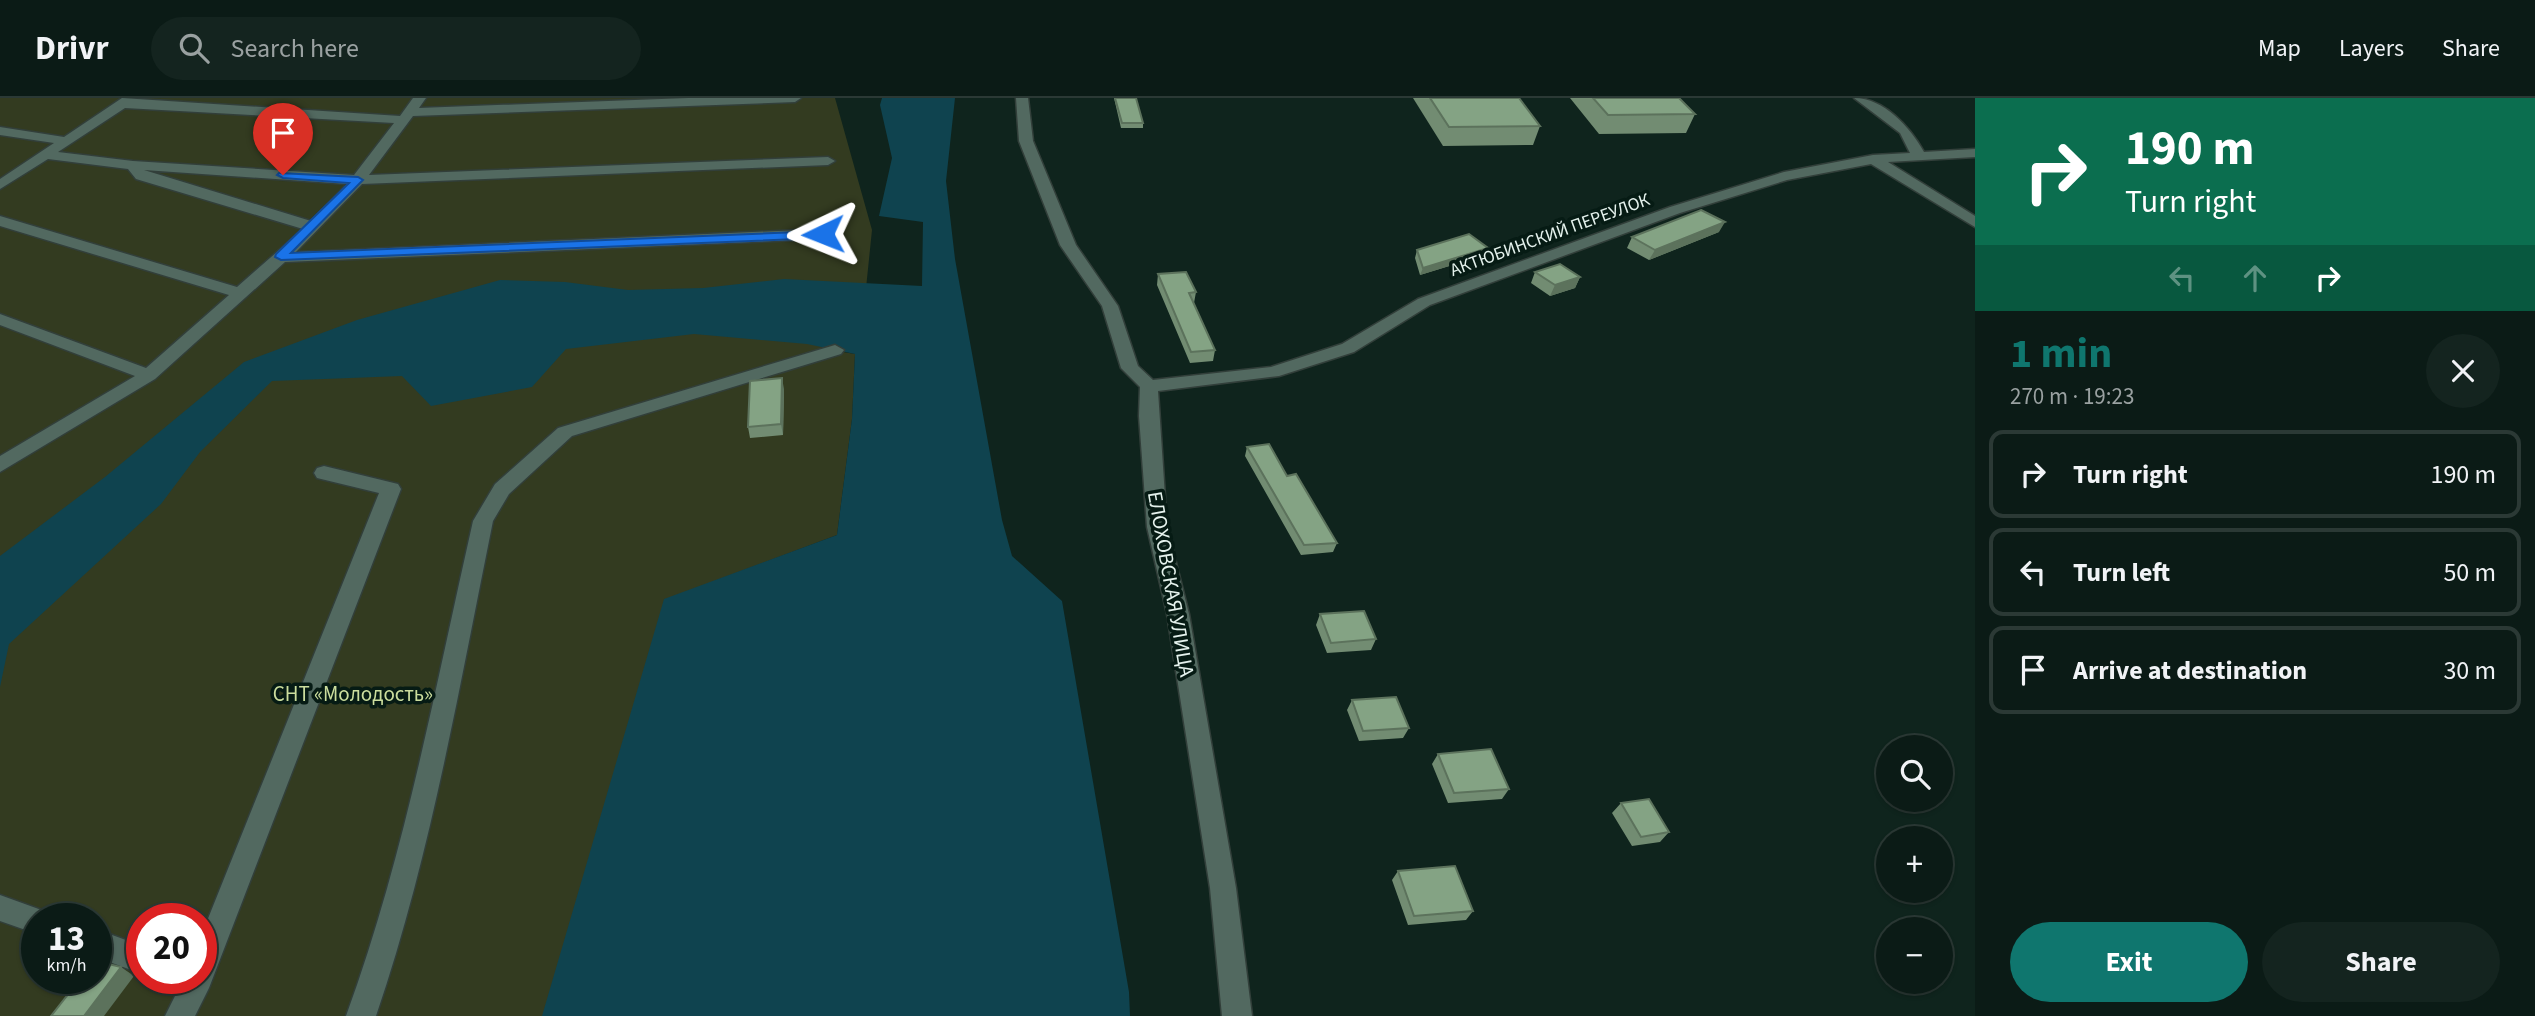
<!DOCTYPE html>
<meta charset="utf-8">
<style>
:root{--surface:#0b1b16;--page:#14241f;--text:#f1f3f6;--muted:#9aa1a1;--line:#2b3935;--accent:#0f766e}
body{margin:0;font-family:"Source Sans 3",sans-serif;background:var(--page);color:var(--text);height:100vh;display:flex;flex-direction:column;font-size:26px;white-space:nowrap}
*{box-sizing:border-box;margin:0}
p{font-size:23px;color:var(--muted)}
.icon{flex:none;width:38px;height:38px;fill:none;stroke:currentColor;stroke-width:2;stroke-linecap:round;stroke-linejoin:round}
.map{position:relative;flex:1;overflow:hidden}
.panel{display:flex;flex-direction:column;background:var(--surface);width:560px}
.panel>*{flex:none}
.top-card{background:#0b6e4f;color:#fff;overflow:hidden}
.buttons{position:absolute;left:1876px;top:637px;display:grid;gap:14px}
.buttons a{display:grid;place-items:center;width:77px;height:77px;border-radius:50%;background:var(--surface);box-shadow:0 2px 5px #0004,0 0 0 2px var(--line);font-size:35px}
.speed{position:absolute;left:21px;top:805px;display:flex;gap:14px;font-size:35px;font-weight:700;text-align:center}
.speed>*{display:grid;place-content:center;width:91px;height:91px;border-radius:50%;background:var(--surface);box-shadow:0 2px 5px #0004,0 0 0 2px var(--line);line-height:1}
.speed small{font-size:18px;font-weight:400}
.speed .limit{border:10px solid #d22;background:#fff;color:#111}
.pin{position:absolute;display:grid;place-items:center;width:60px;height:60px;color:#fff;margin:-72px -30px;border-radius:50% 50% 50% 0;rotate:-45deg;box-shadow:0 0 7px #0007}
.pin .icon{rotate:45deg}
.me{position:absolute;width:77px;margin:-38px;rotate:268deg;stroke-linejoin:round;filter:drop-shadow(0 0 5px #0008)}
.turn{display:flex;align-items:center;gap:24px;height:147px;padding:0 35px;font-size:32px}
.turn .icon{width:91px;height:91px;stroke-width:2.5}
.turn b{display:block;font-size:49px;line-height:60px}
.lanes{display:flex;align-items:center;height:66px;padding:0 35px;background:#0003;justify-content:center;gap:35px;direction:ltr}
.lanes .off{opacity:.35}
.round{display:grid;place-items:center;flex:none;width:74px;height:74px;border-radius:37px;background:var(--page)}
.summary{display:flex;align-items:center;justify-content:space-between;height:119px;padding:0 35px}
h1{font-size:42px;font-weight:700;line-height:52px;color:var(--accent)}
.button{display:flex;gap:14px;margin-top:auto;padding:14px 35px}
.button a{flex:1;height:80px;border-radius:42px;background:var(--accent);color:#fff;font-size:28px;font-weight:700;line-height:80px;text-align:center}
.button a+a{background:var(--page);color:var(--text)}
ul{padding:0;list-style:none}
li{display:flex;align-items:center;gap:21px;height:88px;margin:0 14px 10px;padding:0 21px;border:4px solid var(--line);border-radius:14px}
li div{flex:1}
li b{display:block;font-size:26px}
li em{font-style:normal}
header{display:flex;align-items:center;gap:42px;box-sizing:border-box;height:98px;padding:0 35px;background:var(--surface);border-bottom:2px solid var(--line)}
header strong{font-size:33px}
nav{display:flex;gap:38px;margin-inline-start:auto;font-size:24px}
.search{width:490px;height:63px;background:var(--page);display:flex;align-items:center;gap:18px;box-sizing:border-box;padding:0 24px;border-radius:38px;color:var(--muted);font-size:26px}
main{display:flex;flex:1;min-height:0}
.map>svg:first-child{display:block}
.green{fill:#333b20;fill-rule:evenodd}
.water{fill:#0f434f}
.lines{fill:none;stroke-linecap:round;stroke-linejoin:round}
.minor-casing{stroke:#323f3a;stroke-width:3}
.minor{fill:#526960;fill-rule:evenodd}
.wall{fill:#728c72}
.shaded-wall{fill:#5c725c}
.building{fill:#84a384;stroke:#5c725c;stroke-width:2}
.route{fill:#1a73e8;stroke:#114b97;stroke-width:2}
.labels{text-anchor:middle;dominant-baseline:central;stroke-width:7;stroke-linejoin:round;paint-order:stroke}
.far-street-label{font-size:18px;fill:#e5f2ed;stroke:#061b14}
.street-label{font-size:21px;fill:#e5f2ed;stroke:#061b14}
.park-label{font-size:21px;fill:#cbdd9d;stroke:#061b14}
</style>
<header>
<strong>Drivr</strong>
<div class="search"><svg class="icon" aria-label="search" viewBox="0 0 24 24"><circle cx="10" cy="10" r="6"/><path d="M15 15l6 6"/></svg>Search here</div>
<nav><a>Map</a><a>Layers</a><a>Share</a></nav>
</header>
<main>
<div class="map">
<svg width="1975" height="918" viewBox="0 0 1975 918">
<rect width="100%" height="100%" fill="#0f241d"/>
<path class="green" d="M 0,0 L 835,0 L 872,132 L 865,200 L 837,253 L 855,256 L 852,321 L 837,437 L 712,484 L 593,918 L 0,918 ZM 37,821 L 96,821 L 96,880 L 37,880 ZM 142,821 L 201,821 L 201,880 L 142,880 Z"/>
<path class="water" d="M 882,0 L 955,0 L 946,83 L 955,161 L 1002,422 L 1012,458 L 1062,503 L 1129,894 L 1130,918 L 542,918 L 664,501 L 837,437 L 852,321 L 855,256 L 807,246 L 694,236 L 566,251 L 532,289 L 431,308 L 402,278 L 272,283 L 200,354 L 161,406 L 9,546 L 0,589 L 0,458 L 105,379 L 244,264 L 357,222 L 500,182 L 565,184 L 628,192 L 703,190 L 784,181 L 922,188 L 923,124 L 879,118 L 892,60 L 880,7 Z"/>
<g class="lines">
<defs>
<path id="minor" d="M 122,0 L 400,18 L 413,0 L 426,0 L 419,10 L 688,0 L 801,0 L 795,4 L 413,18 L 369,77 L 828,59 L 835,63 L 828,67 L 362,86 L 296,154 L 823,131 L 831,136 L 823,141 L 285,164 L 155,281 L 0,374 L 0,358 L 135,278 L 0,227 L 0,216 L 146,270 L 229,197 L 0,128 L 0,118 L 237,189 L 303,131 L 136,81 L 128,71 L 48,61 L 0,91 L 0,81 L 54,45 L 0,37 L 0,29 L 64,39 ZM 125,10 L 394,25 L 354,77 L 133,63 L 58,54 ZM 144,72 L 347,86 L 311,123 Z
M 1016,0 L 1028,0 L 1033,43 L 1076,147 L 1118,208 L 1138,268 L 1153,282 L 1271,269 L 1342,246 L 1418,201 L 1670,109 L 1784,74 L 1873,57 L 1910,55 L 1900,35 L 1854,0 C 1884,0 1910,29 1924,54 L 1975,51 L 1975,59 L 1888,64 L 1975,118 L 1975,129 L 1871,66 L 1787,82 L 1680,115 L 1430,207 L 1354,254 L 1279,278 L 1158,293 L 1167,429 L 1189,516 L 1236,790 L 1252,918 L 1222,918 L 1210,790 L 1167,516 L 1147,429 L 1139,318 L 1140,289 L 1121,270 L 1102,208 L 1060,147 L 1019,43 Z
M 835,247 L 844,252 L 841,256 L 572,338 L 509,396 L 493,423 C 459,590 431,757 376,918 L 346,918 C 405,757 435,590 473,423 L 495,386 L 558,330 Z
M 324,368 L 398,386 L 401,391 L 209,890 L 195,918 L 165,918 L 184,880 L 201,880 L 201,838 L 379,395 L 317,380 L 314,375 L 317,370 Z
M 0,797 L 47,814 L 50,821 L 37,821 L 37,836 L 0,823 Z
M 96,831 L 142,848 L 142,876 L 96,859 Z"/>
</defs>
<use href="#minor" class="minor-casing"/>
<use href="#minor" class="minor"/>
</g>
<path class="wall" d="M 1114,0 L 1136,0 L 1143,25 L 1143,30 L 1121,30 Z
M 1413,0 L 1519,0 L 1540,28 L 1533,47 L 1443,48 Z
M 1570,0 L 1679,0 L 1695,16 L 1686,35 L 1599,36 Z
M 1719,134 L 1649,162 L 1627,150 L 1632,139 Z
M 1417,152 L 1485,157 L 1420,177 L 1415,160 Z
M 1535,174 L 1580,179 L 1575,190 L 1550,198 L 1531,185 Z
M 1158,176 L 1196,194 L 1194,205 L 1215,252 L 1213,263 L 1190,265 L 1157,187 Z
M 784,291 L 783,337 L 750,340 L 748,329 Z
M 1247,349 L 1287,378 L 1337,445 L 1333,454 L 1301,457 L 1245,358 Z
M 1320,516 L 1376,541 L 1371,552 L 1327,555 L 1316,527 Z
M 1352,602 L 1409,630 L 1403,640 L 1359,643 L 1347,612 Z
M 1438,656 L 1509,691 L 1502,701 L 1448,705 L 1432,666 Z
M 1621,705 L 1669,734 L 1660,744 L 1632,748 L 1612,715 Z
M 1398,773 L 1473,813 L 1466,822 L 1408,827 L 1392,782 Z"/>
<path class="shaded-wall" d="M 1725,124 L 1719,134 L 1649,162 L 1655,152 Z
M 1488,150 L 1485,157 L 1420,177 L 1423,170 Z
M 1580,179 L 1575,190 L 1550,198 L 1555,187 Z
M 782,280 L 784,291 L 783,337 L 781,326 Z
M 121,869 L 134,878 L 104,918 L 84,918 Z"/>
<path class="building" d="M 1115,0 L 1136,0 L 1143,25 L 1122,25 Z
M 1430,0 L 1519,0 L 1540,28 L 1449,29 Z
M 1593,0 L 1679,0 L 1695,16 L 1608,17 Z
M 1701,112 L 1725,124 L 1655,152 L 1632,139 Z
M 1469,136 L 1488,150 L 1423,170 L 1417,152 Z
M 1560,166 L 1580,179 L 1555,187 L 1535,174 Z
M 1186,174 L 1196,194 L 1189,195 L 1215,252 L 1191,254 L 1158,176 Z
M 782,280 L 781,326 L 748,329 L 750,283 Z
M 1269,346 L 1287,378 L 1296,376 L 1337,445 L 1304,447 L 1247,349 Z
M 1364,513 L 1376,541 L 1331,545 L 1320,516 Z
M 1396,599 L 1409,630 L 1363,633 L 1352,602 Z
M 1491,651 L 1509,691 L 1454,695 L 1438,656 Z
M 1649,701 L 1669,734 L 1641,739 L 1621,705 Z
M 1455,768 L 1473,813 L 1414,818 L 1398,773 Z
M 96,863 L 121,869 L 84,918 L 51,918 L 81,880 L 96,880 Z"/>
<path class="route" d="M 279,75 L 358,79 L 363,82 L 291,155 L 823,133 L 829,136 L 823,140 L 281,162 L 275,159 L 276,156 L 349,85 L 283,80 L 277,77 Z"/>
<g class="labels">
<g class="far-street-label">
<text transform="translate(1550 137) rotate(-20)">АКТЮБИНСКИЙ ПЕРЕУЛОК</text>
</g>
<g class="street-label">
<text transform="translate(1171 486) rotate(80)">ЕЛОХОВСКАЯ УЛИЦА</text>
</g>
<g class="park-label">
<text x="353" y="596">СНТ «Молодость»</text>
</g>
</g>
</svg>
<div class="buttons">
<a><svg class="icon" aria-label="search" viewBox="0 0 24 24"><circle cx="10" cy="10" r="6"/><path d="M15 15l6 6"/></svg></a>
<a>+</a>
<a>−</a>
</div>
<div class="speed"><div>13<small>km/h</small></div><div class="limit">20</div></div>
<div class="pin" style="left:283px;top:77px;background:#d93025"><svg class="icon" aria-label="arrive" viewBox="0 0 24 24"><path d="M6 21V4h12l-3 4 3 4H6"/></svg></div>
<svg class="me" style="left:823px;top:136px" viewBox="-20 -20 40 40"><path d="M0-17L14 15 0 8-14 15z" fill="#1a73e8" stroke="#fff" stroke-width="4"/></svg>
</div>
<section class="panel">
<div class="top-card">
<div class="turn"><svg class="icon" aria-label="right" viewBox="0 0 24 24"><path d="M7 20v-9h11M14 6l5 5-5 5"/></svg><div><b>190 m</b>Turn right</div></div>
<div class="lanes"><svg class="icon off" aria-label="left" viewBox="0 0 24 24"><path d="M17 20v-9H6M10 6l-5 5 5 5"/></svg><svg class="icon off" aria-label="ahead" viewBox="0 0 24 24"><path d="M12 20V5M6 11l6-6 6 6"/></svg><svg class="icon" aria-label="right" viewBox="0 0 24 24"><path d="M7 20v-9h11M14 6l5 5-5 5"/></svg></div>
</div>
<div class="summary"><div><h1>1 min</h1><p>270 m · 19:23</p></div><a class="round"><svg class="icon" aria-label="close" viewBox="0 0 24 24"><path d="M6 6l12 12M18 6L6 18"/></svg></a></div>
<ul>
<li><svg class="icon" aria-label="right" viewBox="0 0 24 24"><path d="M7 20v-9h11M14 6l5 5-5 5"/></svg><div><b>Turn right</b></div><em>190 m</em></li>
<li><svg class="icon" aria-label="left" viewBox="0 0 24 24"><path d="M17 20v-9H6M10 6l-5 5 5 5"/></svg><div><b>Turn left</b></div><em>50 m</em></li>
<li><svg class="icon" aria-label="arrive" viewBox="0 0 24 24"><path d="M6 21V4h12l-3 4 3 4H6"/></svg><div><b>Arrive at destination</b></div><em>30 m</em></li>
</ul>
<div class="button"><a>Exit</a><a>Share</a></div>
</section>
</main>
